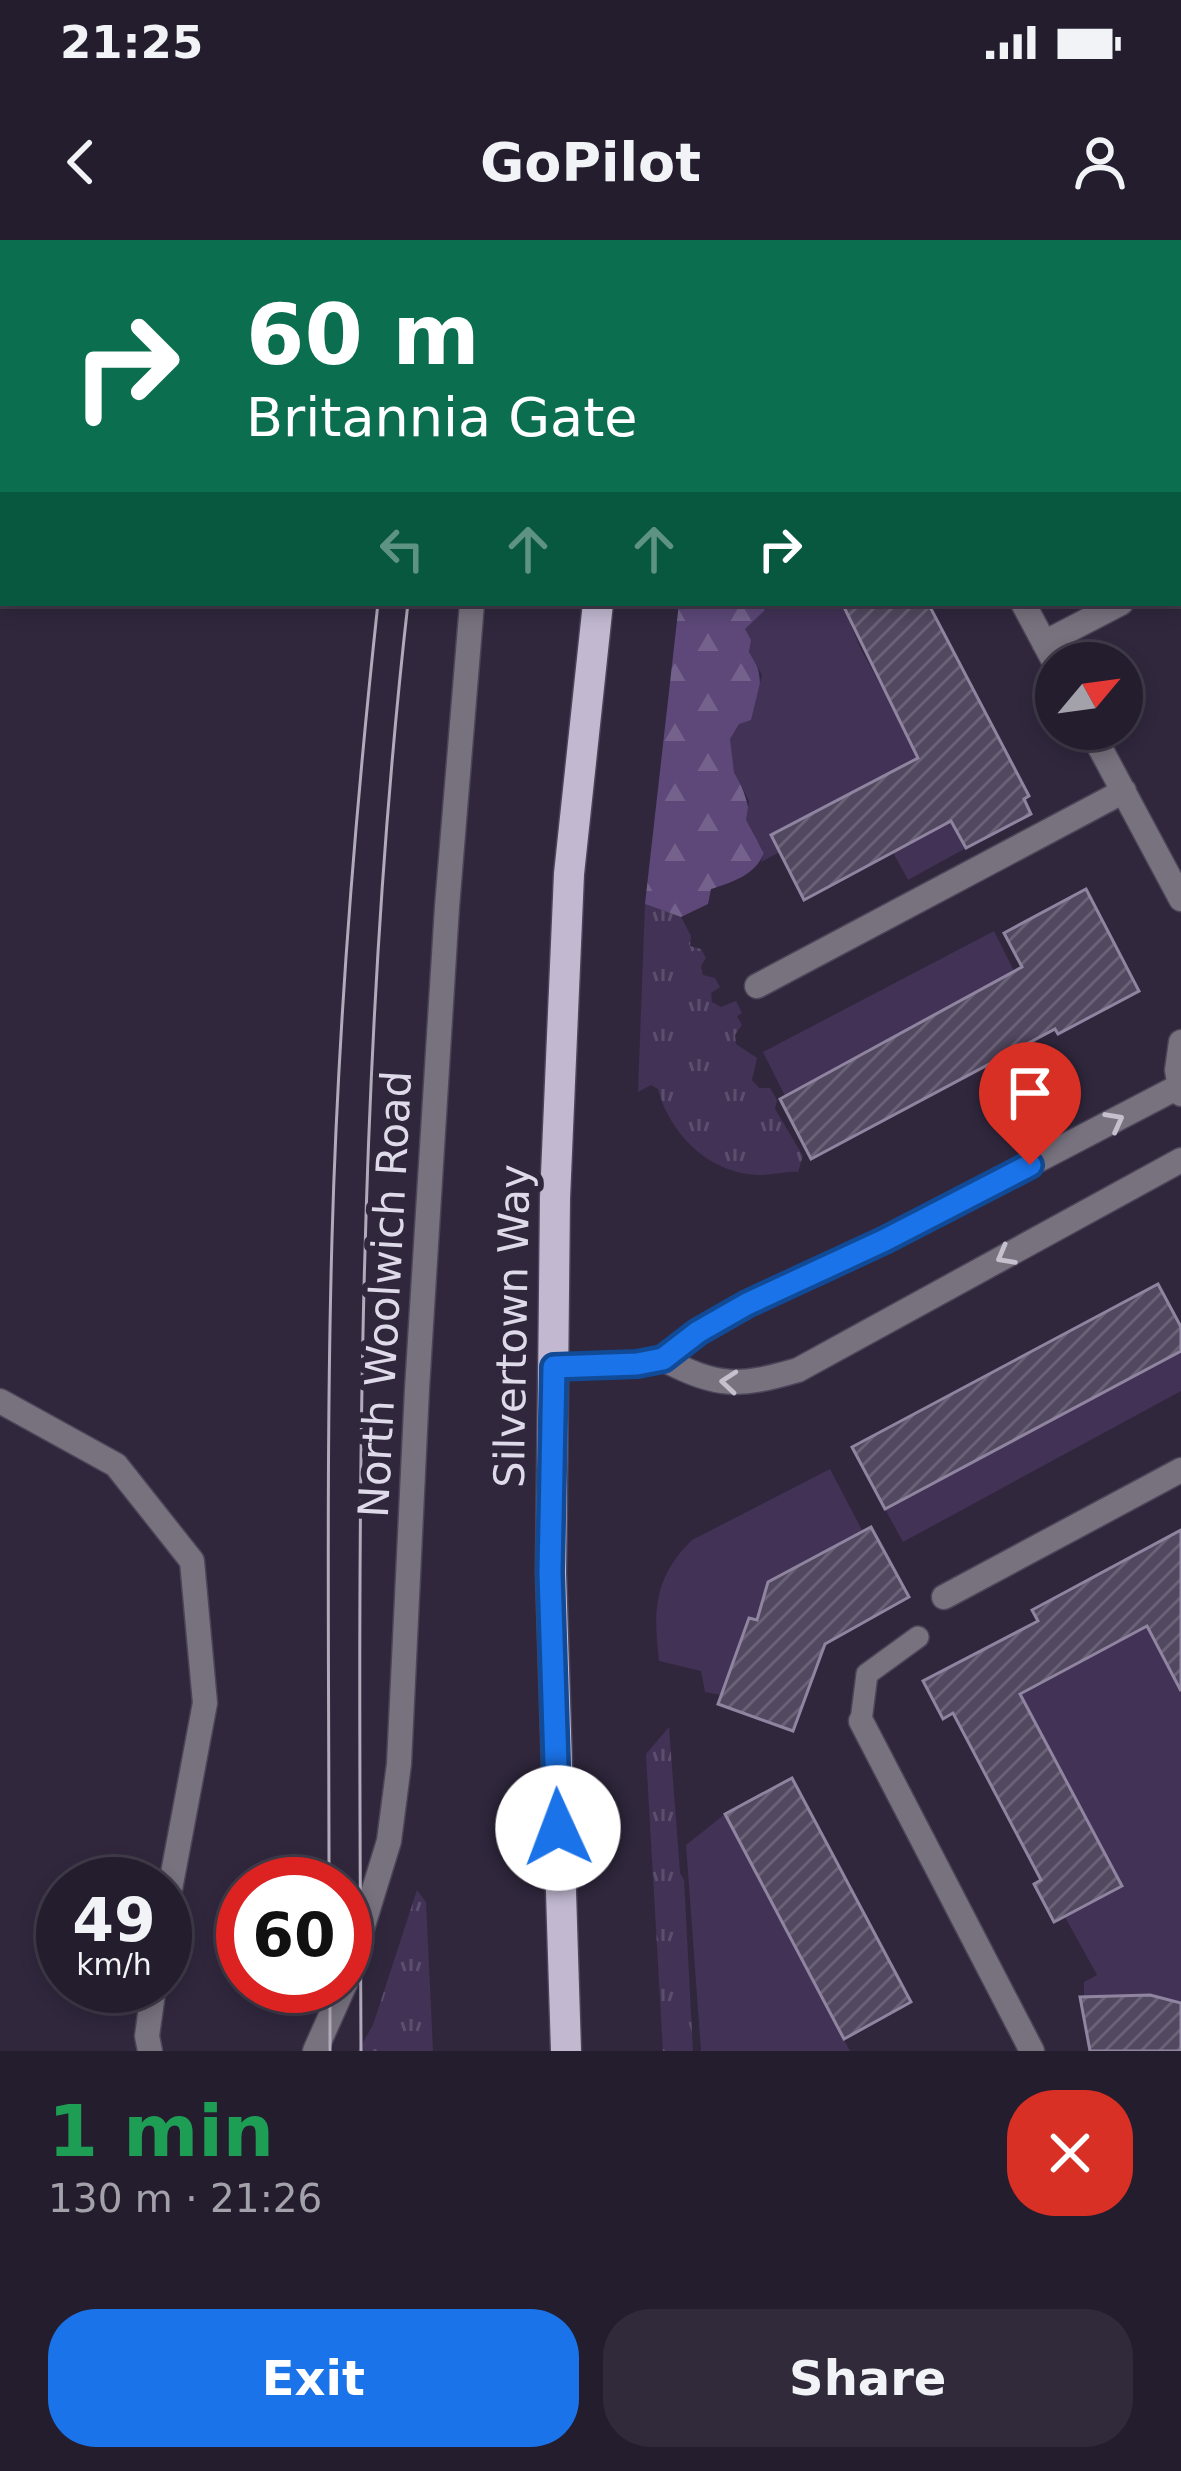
<!DOCTYPE html>
<meta charset="utf-8">
<style>
:root{--surface:#241d2e;--page:#302a3a;--text:#f1f3f6;--muted:#a3a2aa;--line:#413b4a;--accent:#1a73e8}
body{margin:0;font-family:"DejaVu Sans",sans-serif;background:var(--page);color:var(--text);height:100vh;display:flex;flex-direction:column;font-size:45px;white-space:nowrap}
*{box-sizing:border-box;margin:0}
p{font-size:39px;color:var(--muted)}
.icon{flex:none;width:66px;height:66px;fill:none;stroke:currentColor;stroke-width:2;stroke-linecap:round;stroke-linejoin:round}
.map{position:relative;height:1811px;overflow:hidden}
.side{display:flex;flex-direction:column;background:var(--surface);flex:1}
.side>*{flex:none}
.banner{position:absolute;left:0px;top:0px;width:1182px;height:366px;box-shadow:0 6px 18px #0003,0 0 0 3px var(--line);background:#0b6e4f;color:#fff;overflow:hidden}
.needle{width:78px;rotate:61deg}
.tools{position:absolute;left:1035px;top:402px;display:grid;gap:24px}
.tools a{display:grid;place-items:center;width:108px;height:108px;border-radius:50%;background:var(--surface);box-shadow:0 6px 18px #0003,0 0 0 3px var(--line);font-size:60px}
.speed{position:absolute;left:36px;top:1617px;display:flex;gap:24px;font-size:60px;font-weight:700;text-align:center}
.speed>*{display:grid;place-content:center;width:156px;height:156px;border-radius:50%;background:var(--surface);box-shadow:0 6px 18px #0003,0 0 0 3px var(--line);line-height:1}
.speed small{font-size:30px;font-weight:400}
.speed .limit{border:18px solid #d22;background:#fff;color:#111}
.pin{position:absolute;display:grid;place-items:center;width:102px;height:102px;color:#fff;margin:-123px -51px;border-radius:50% 50% 50% 0;rotate:-45deg;box-shadow:0 0 12px #0007}
.pin .icon{rotate:45deg}
.me{position:absolute;width:132px;margin:-66px;rotate:358deg;stroke-linejoin:round;filter:drop-shadow(0 0 9px #0008)}
.turn{display:flex;align-items:center;gap:42px;height:252px;padding:0 48px;font-size:54px}
.turn .icon{width:156px;height:156px;stroke-width:2.5}
.turn b{display:block;font-size:84px;line-height:102px}
.lanes{display:flex;align-items:center;height:114px;padding:0 48px;background:#0003;justify-content:center;gap:60px;direction:ltr}
.lanes .off{opacity:.35}
.round{display:grid;place-items:center;flex:none;width:126px;height:126px;border-radius:48px;background:var(--page)}
.head{display:flex;align-items:center;justify-content:space-between;height:204px;padding:0 48px}
h1{font-size:72px;font-weight:600;line-height:90px;color:#1e9e55}
.primary-button{display:flex;gap:24px;margin-top:auto;padding:24px 48px}
.primary-button a{flex:1;height:138px;border-radius:48px;background:var(--accent);color:#fff;font-size:48px;font-weight:600;line-height:138px;text-align:center}
.primary-button a+a{background:var(--page);color:var(--text)}
.status{display:flex;justify-content:space-between;align-items:center;height:84px;padding:0 60px;background:var(--surface);direction:ltr}
.status svg{height:33px;fill:currentColor}
header{display:flex;justify-content:space-between;align-items:center;height:156px;padding:0 48px;background:var(--surface);font-size:54px;font-weight:600}
.map>svg:first-child{display:block}
.grass{fill:url(#grass-tufts)}
.forest{fill:url(#forest-firs)}
.garden{fill:#413256}
.building{fill:url(#building-hatch);stroke:#9085a0;stroke-width:3}
.lines{fill:none;stroke-linecap:round;stroke-linejoin:round}
.lane-casing{stroke:#4c4459;stroke-width:24}
.street-casing{stroke:#4c4459;stroke-width:27}
.primary-casing{stroke:#4c4459;stroke-width:33}
.lane{stroke:#77727e;stroke-width:21}
.street{stroke:#77727e;stroke-width:24}
.primary{stroke:#c2b9d1;stroke-width:30}
.tram{stroke:#b0aaba;stroke-width:3}
.oneway{stroke:#c5c0ce}
.route-casing{stroke:#114b97;stroke-width:30}
.route{stroke:#1a73e8;stroke-width:21}
.labels{text-anchor:middle;dominant-baseline:central;stroke-width:12;stroke-linejoin:round;paint-order:stroke}
.street-label{font-size:42px;fill:#dfdae9;stroke:#30273d}
</style>
<div class="status"><b>21:25</b><svg viewBox="0 0 49 12"><path d="M0 12V9h3v3zM5 12V6h3v6zM10 12V3h3v9zM15 12V0h3v12zM26 1h20v11H26zM47 4h2v5h-2z"/></svg></div>
<header><svg class="icon" aria-label="back" viewBox="0 0 24 24"><path d="M15 5l-7 7 7 7"/></svg>GoPilot<svg class="icon" aria-label="person" viewBox="0 0 24 24"><circle cx="12" cy="8" r="4"/><path d="M4 21q1-7 8-7t8 7"/></svg></header>
<div class="map">
<svg width="1181" height="1811" viewBox="0 0 1181 1811">
<defs>
<pattern id="grass-tufts" width="24" height="20" patternUnits="userSpaceOnUse" patternTransform="scale(3)"><rect width="24" height="20" fill="#413256"/><path d="M3 7l-1-3M5 7V3M7 7l1-3M15 17l-1-3M17 17v-4M19 17l1-3" fill="none" stroke="#5c4f6e"/></pattern>
<pattern id="forest-firs" width="22" height="20" patternUnits="userSpaceOnUse" patternTransform="scale(3)"><rect width="22" height="20" fill="#5d4879"/><path d="M5 1l3.5 6h-7zM16 11l3.5 6h-7z" fill="#74628c"/></pattern>
<pattern id="building-hatch" width="6" height="6" patternUnits="userSpaceOnUse" patternTransform="scale(3)"><rect width="6" height="6" fill="#524860"/><path d="M-1 1l2-2M0 6l6-6M5 7l2-2" fill="none" stroke="#6a6277"/></pattern>
</defs>
<rect width="100%" height="100%" fill="#30273d"/>
<path class="grass" d="M 645,664 L 681,677 L 691,696 L 690,706 L 701,709 L 706,718 L 701,726 L 703,735 L 715,738 L 720,747 L 711,753 L 712,762 L 721,767 L 736,761 L 742,773 L 737,776 L 742,785 L 735,795 L 736,804 L 757,818 L 752,840 L 759,848 L 770,848 L 777,860 L 775,869 L 803,916 L 798,932 C 785,931 774,935 761,935 C 711,935 670,895 658,849 L 651,845 L 638,852 Z
M 669,1487 L 680,1633 L 684,1640 L 693,1811 L 663,1811 L 646,1514 Z
M 417,1650 L 426,1662 L 433,1811 L 358,1811 L 373,1785 Z"/>
<path class="forest" d="M 679,363 L 762,363 L 765,370 L 749,412 C 776,445 746,496 734,532 C 751,558 749,589 764,613 C 755,635 733,642 711,649 L 708,664 L 681,677 L 645,664 Z"/>
<path class="garden" d="M 762,363 L 842,363 L 860,407 L 966,608 L 908,640 L 859,550 L 780,612 L 761,622 L 764,613 L 746,580 L 749,561 L 734,532 L 730,499 L 739,484 L 751,480 L 762,435 L 749,412 L 751,400 L 745,389 L 765,370 Z
M 994,691 L 1014,731 L 785,856 L 763,812 Z
M 1181,1111 L 1181,1151 L 903,1302 L 885,1269 Z
M 830,1229 L 863,1292 L 757,1380 L 748,1378 L 721,1455 L 705,1452 L 701,1431 L 659,1421 C 653,1370 654,1337 692,1300 Z
M 1181,1369 L 1181,1763 L 1123,1756 L 1084,1757 L 1084,1742 L 1097,1735 L 1065,1677 L 1122,1646 L 997,1409 L 1065,1430 Z
M 725,1574 L 850,1811 L 701,1811 L 686,1605 Z"/>
<path class="building" d="M 842,363 L 928,363 L 1029,556 L 1024,559 L 1031,574 L 966,608 L 951,581 L 804,660 L 771,595 L 918,518 Z
M 1086,649 L 1139,751 L 1058,794 L 1055,789 L 811,919 L 780,859 L 1022,727 L 1004,693 Z
M 1158,1044 L 1181,1087 L 1181,1111 L 885,1269 L 852,1207 Z
M 871,1287 L 909,1357 L 825,1404 L 793,1491 L 718,1464 L 749,1378 L 757,1380 L 768,1342 Z
M 1181,1290 L 1181,1451 L 1147,1386 L 1020,1454 L 1122,1646 L 1054,1682 L 1034,1644 L 1041,1640 L 953,1473 L 943,1479 L 923,1441 L 1038,1381 L 1032,1370 Z
M 792,1538 L 911,1762 L 844,1799 L 725,1574 Z
M 1150,1755 L 1181,1763 L 1181,1811 L 1090,1811 L 1080,1757 Z"/>
<g class="lines">
<defs>
<path id="lane" d="M 6,0 L 12,3
M 861,1481 L 867,1434 L 918,1397"/>
<path id="street" d="M 513,3 L 514,0
M 838,3 L 844,0
M 1179,333 L 1181,332
M 1023,363 L 1056,425
M 1044,403 L 1121,363
M 1090,489 L 1181,659
M 757,746 L 1124,551
M 1181,802 L 1177,830 L 1181,854
M 663,1119 C 719,1148 739,1147 798,1130 L 1181,920
M 554,1127 L 637,1125 L 663,1119 L 698,1092 L 747,1064 L 885,1000 L 1178,847
M 0,1161 L 116,1225 L 192,1321 L 205,1463 L 165,1676
M 944,1357 L 1181,1230
M 861,1481 L 1032,1811
M 345,1744 L 389,1601 L 399,1524 L 417,1149 L 447,667 L 472,363
M 150,1811 L 147,1796 L 154,1746
M 315,1811 L 344,1746"/>
<path id="primary" d="M 644,3 L 644,0
M 566,1811 L 551,1333 L 555,958 L 569,634 L 598,363"/>
</defs>
<use href="#lane" class="lane-casing"/>
<use href="#street" class="street-casing"/>
<use href="#primary" class="primary-casing"/>
<use href="#lane" class="lane"/>
<use href="#street" class="street"/>
<use href="#primary" class="primary"/>
<path class="tram" d="M 426,3 L 427,0
M 457,3 L 457,0
M 329,1644 C 329,1429 326,1213 332,998 C 338,786 355,574 378,363
M 330,1746 L 330,1811
M 361,1811 C 359,1328 353,844 408,363"/>
</g>
<defs><path id="oneway-chevron" d="M-2-3.5L2.5 0L-2 3.5" fill="none" stroke-width="1.6" stroke-linecap="round" stroke-linejoin="round" transform="scale(3)"/></defs>
<g class="oneway">
<use href="#oneway-chevron" transform="translate(1115 881) rotate(-28)"/>
<use href="#oneway-chevron" transform="translate(1005 1016) rotate(151)"/>
<use href="#oneway-chevron" transform="translate(729 1142) rotate(-175)"/>
</g>
<g class="lines">
<defs>
<path id="route" d="M 558,1588 L 550,1333 L 554,1127 L 637,1124 L 663,1119 L 698,1092 L 747,1064 L 885,1000 L 1030,925"/>
</defs>
<use href="#route" class="route-casing"/>
<use href="#route" class="route"/>
</g>
<g class="labels">
<g class="street-label">
<text transform="translate(385 1054) rotate(-87)">North Woolwich Road</text>
<text transform="translate(512 1086) rotate(-89)">Silvertown Way</text>
</g>
</g>
</svg>
<div class="tools">
<a><svg class="needle" viewBox="-14 -14 28 28"><path d="M0-13l5 13h-10z" fill="#e53935"/><path d="M0 13l5-13h-10z" fill="#a3a2aa"/></svg></a>
</div>
<div class="speed"><div>49<small>km/h</small></div><div class="limit">60</div></div>
<div class="pin" style="left:1030px;top:925px;background:#d93025"><svg class="icon" aria-label="arrive" viewBox="0 0 24 24"><path d="M6 21V4h12l-3 4 3 4H6"/></svg></div>
<svg class="me" style="left:558px;top:1588px" viewBox="-20 -20 40 40"><circle r="19" fill="#fff"/><path d="M0-13L10 11 0 6-10 11z" fill="#1a73e8"/></svg>
<div class="banner">
<div class="turn"><svg class="icon" aria-label="right" viewBox="0 0 24 24"><path d="M7 20v-9h11M14 6l5 5-5 5"/></svg><div><b>60 m</b>Britannia Gate</div></div>
<div class="lanes"><svg class="icon off" aria-label="left" viewBox="0 0 24 24"><path d="M17 20v-9H6M10 6l-5 5 5 5"/></svg><svg class="icon off" aria-label="ahead" viewBox="0 0 24 24"><path d="M12 20V5M6 11l6-6 6 6"/></svg><svg class="icon off" aria-label="ahead" viewBox="0 0 24 24"><path d="M12 20V5M6 11l6-6 6 6"/></svg><svg class="icon" aria-label="right" viewBox="0 0 24 24"><path d="M7 20v-9h11M14 6l5 5-5 5"/></svg></div>
</div>
</div>
<section class="side">
<div class="head"><div><h1>1 min</h1><p>130 m · 21:26</p></div><a class="round" style="background:#d93025;color:#fff"><svg class="icon" aria-label="close" viewBox="0 0 24 24"><path d="M6 6l12 12M18 6L6 18"/></svg></a></div>
<div class="primary-button"><a>Exit</a><a>Share</a></div>
</section>
